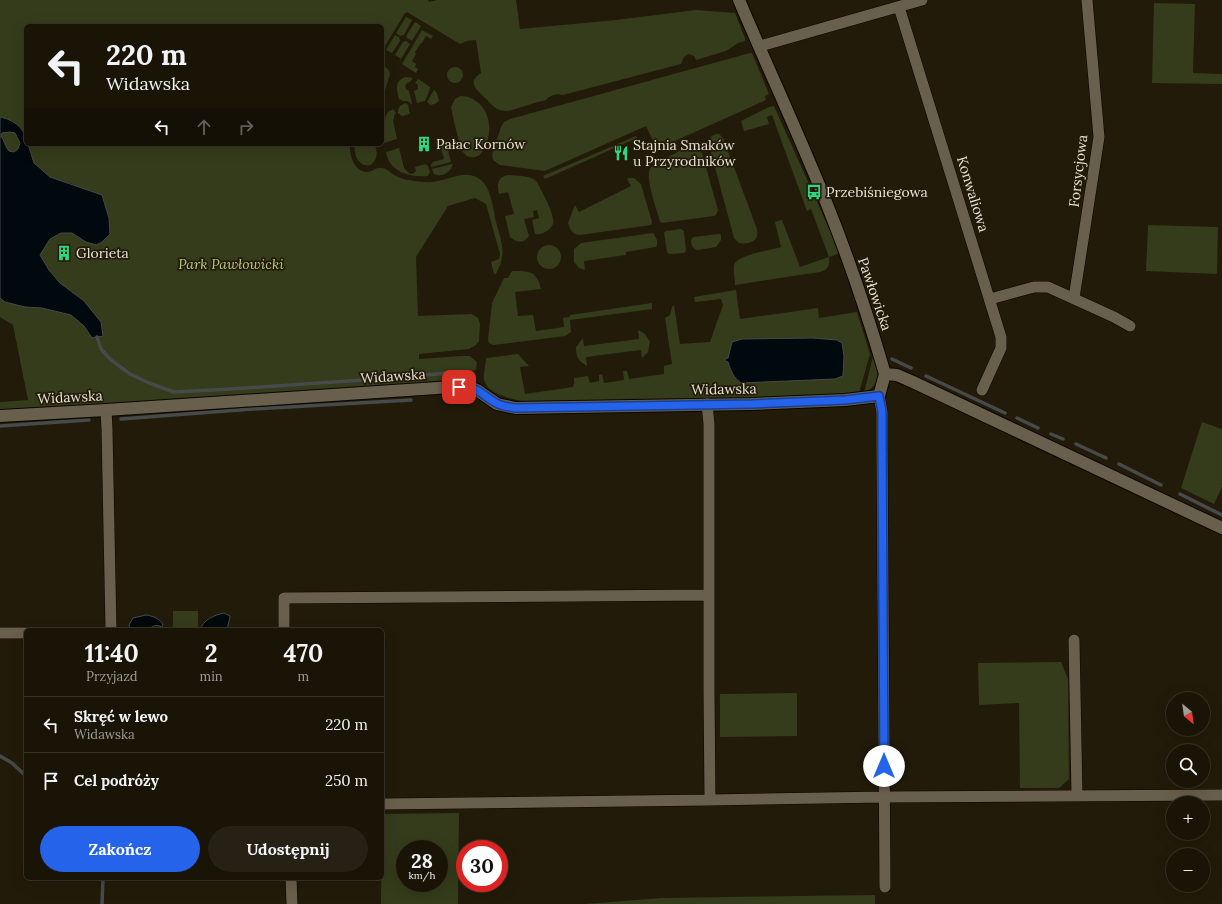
<!DOCTYPE html>
<html lang="pl">
<meta charset="utf-8">
<style>
:root{--surface:#1a1407;--page:#272115;--text:#f1f3f6;--muted:#9f9e9b;--line:#383328;--accent:#2563eb}
body{margin:0;font-family:Lora,serif;background:var(--page);color:var(--text);height:100vh;display:flex;flex-direction:column;font-size:15px;white-space:nowrap}
*{box-sizing:border-box;margin:0}
p{font-size:13px;color:var(--muted)}
.icon{flex:none;width:22px;height:22px;fill:none;stroke:currentColor;stroke-width:2;stroke-linecap:round;stroke-linejoin:round}
.map{position:relative;flex:1;overflow:hidden}
.side{position:absolute;left:24px;top:628px;width:360px;height:252px;display:flex;flex-direction:column;background:var(--surface);border-radius:6px;box-shadow:0 4px 16px #0002,0 0 0 1px var(--line)}
.side>*{flex:none}
.banner{position:absolute;left:24px;top:24px;width:360px;height:122px;border-radius:6px;box-shadow:0 4px 16px #0002,0 0 0 1px var(--line);background:#1a1407;color:var(--text);overflow:hidden}
.needle{width:26px;rotate:151deg}
.fabs{position:absolute;left:1166px;top:692px;display:grid;gap:8px}
.fabs a{display:grid;place-items:center;width:44px;height:44px;border-radius:50%;background:var(--surface);box-shadow:0 4px 16px #0002,0 0 0 1px var(--line);font-size:20px}
.speed{position:absolute;left:396px;top:840px;display:flex;gap:8px;font-size:20px;font-weight:700;text-align:center}
.speed>*{display:grid;place-content:center;width:52px;height:52px;border-radius:50%;background:var(--surface);box-shadow:0 4px 16px #0002,0 0 0 1px var(--line);line-height:1}
.speed small{font-size:10px;font-weight:400}
.speed .limit{border:6px solid #d22;background:#fff;color:#111}
.pin{position:absolute;display:grid;place-items:center;width:34px;height:34px;color:#fff;margin:-17px;border-radius:8px;box-shadow:0 2px 6px #0006}
.me{position:absolute;width:44px;margin:-22px;rotate:0deg;stroke-linejoin:round;filter:drop-shadow(0 0 3px #0008)}
.turn{display:flex;align-items:center;gap:14px;height:84px;padding:0 16px;font-size:18px}
.turn .icon{width:52px;height:52px;stroke-width:2.5}
.turn b{display:block;font-size:28px;line-height:34px}
.lanes{display:flex;align-items:center;height:38px;padding:0 16px;background:#0003;justify-content:center;gap:20px;direction:ltr}
.lanes .off{opacity:.35}
.eta{display:flex;justify-content:space-evenly;align-items:center;height:68px;text-align:center}
.eta b{font-size:24px;font-weight:700;line-height:28px}
.cta{display:flex;gap:8px;margin-top:auto;padding:8px 16px}
.cta a{flex:1;height:46px;border-radius:24px;background:var(--accent);color:#fff;font-size:16px;font-weight:700;line-height:46px;text-align:center}
.cta a+a{background:var(--page);color:var(--text)}
ul{padding:0;list-style:none}
li{display:flex;align-items:center;gap:12px;height:56px;padding:0 16px;border-top:1px solid var(--line)}
li div{flex:1}
li b{display:block;font-size:15px}
li em{font-style:normal}
.map>svg:first-child{display:block}
.green{fill:#343c1b;fill-rule:evenodd}
.water{fill:#00090d;stroke:#464a4a;fill-rule:evenodd}
.lines{fill:none;stroke-linecap:round;stroke-linejoin:round}
.stream{stroke:#464a4a;stroke-width:3.5}
.street-casing{stroke:#0b0500;stroke-width:12}
.secondary-casing{stroke:#0b0500;stroke-width:14}
.street{stroke:#685f4c;stroke-width:11}
.secondary{stroke:#685f4c;stroke-width:12}
.route-casing{stroke:#184099;stroke-width:10}
.route{stroke:#2563eb;stroke-width:7}
.labels{text-anchor:middle;dominant-baseline:central;stroke-width:3.5;stroke-linejoin:round;paint-order:stroke}
.poi-label{font-size:14px;fill:#e8e3d8;stroke:#221b09;text-anchor:start}
.street-label{font-size:14px;fill:#e8e3d8;stroke:#221b09}
.park-label{font-size:14px;font-style:italic;fill:#b6ca7e;stroke:#221b09}
</style>
<div class="map">
<svg width="1222" height="904" viewBox="0 0 1222 904">
<rect width="100%" height="100%" fill="#221b09"/>
<path class="green" d="M 0,0 L 428,0 L 429,2 L 437,0 L 516,0 L 520,29 L 616,20 L 696,10 L 735,13 L 745,38 L 745,41 L 738,43 L 726,51 L 696,60 L 694,56 L 689,54 L 684,57 L 681,64 L 563,95 C 558,93 550,95 546,100 C 538,102 530,104 522,107 C 517,108 512,111 507,111 C 495,111 492,104 484,97 C 476,89 467,82 481,73 L 476,40 L 467,41 L 460,44 L 407,12 L 405,13 L 382,51 L 382,26 L 26,26 L 26,138 C 21,126 13,120 0,117 Z
M 1154,3 L 1195,4 L 1193,73 L 1222,74 L 1222,84 L 1152,83 Z
M 406,17 L 412,20 L 404,35 L 400,36 L 396,33 Z
M 415,22 L 421,26 L 412,41 L 407,38 L 406,36 Z
M 422,30 L 433,36 L 431,39 L 426,36 L 422,43 L 421,43 L 415,52 L 416,54 L 412,61 L 416,64 L 415,67 L 418,69 L 416,73 L 402,64 Z
M 395,35 L 399,37 L 400,41 L 392,53 L 386,50 Z
M 406,41 L 410,44 L 401,59 L 395,55 L 403,42 Z
M 750,53 L 752,53 L 769,94 L 765,96 L 766,100 L 657,149 L 646,126 L 545,171 L 500,165 L 493,160 L 492,155 L 501,127 L 504,122 L 510,119 Z
M 382,65 L 388,69 L 390,74 L 382,100 Z
M447 75a8 8 0 1 1 16 0a8 8 0 1 1-16 0Z
M 406,77 L 413,78 L 410,82 L 407,83 L 405,86 L 406,89 L 409,91 L 412,104 L 411,104 L 408,101 L 403,101 L 399,99 C 396,89 395,80 406,77 Z
M 418,79 L 430,87 L 430,89 L 425,101 L 417,103 L 414,91 L 418,89 L 418,85 L 415,83 Z
M 434,90 L 437,93 L 439,101 L 437,102 L 437,103 L 431,105 L 428,103 L 427,102 Z
M 461,96 C 469,96 474,99 480,104 C 485,110 488,116 489,124 C 491,135 484,164 467,156 C 465,154 462,152 461,149 C 459,146 459,141 458,137 C 455,127 453,117 451,107 L 455,99 Z
M 406,103 L 408,105 L 410,114 L 402,116 L 398,113 L 398,110 L 400,106 Z
M 774,106 L 840,253 L 829,257 C 830,265 828,270 820,272 L 735,285 C 735,279 733,271 734,265 C 736,255 772,250 781,247 L 775,222 L 782,220 L 800,267 L 829,257 L 811,209 L 807,211 L 772,115 L 767,117 L 769,124 L 744,131 L 741,121 L 769,107 Z
M 393,109 L 396,113 L 394,116 L 394,119 L 393,120 L 397,139 L 384,143 C 379,136 383,119 388,112 Z
M 10,132 L 15,133 L 21,143 L 18,149 L 14,152 L 9,151 C 5,146 0,140 2,133 Z
M 716,134 L 719,134 L 723,138 L 757,229 C 760,241 749,245 739,243 L 734,238 L 709,145 C 708,139 710,136 716,134 Z
M 636,136 L 637,138 L 545,179 L 543,176 Z
M 439,141 L 441,141 L 443,143 L 446,143 L 451,162 L 431,167 L 431,165 L 433,162 L 444,159 Z
M 28,144 L 350,144 C 349,154 354,173 368,172 C 373,171 377,167 382,168 C 388,169 393,175 398,177 C 405,180 424,183 431,182 C 447,181 464,169 478,178 C 491,185 493,208 496,222 C 502,244 507,253 496,274 L 494,274 L 491,262 L 499,259 L 500,254 L 486,204 L 475,198 L 448,206 L 416,257 L 418,316 L 472,314 L 478,318 L 480,324 L 479,341 L 476,345 L 469,349 L 419,354 L 419,359 L 461,356 L 470,356 L 477,362 L 476,370 L 472,371 L 471,375 L 450,381 L 0,411 L 0,402 L 28,400 L 13,325 L 0,317 L 0,298 L 5,302 L 25,307 L 42,308 L 71,315 L 84,326 L 92,338 L 103,335 L 84,301 L 60,283 L 49,270 L 40,255 L 50,238 L 61,233 L 72,233 L 86,242 L 102,242 L 110,234 L 109,218 L 73,184 L 50,177 L 34,163 Z
M 355,144 L 374,144 C 378,152 378,159 371,165 C 359,168 353,155 355,144 Z
M 692,146 L 698,149 L 702,153 L 718,210 L 716,215 L 714,216 L 662,223 L 660,221 C 657,211 645,177 650,169 C 653,163 663,160 668,157 C 676,153 683,148 692,146 Z
M 399,148 L 404,168 L 410,174 L 414,173 L 416,171 L 415,167 L 425,164 L 428,166 L 430,172 L 428,176 C 411,178 389,172 386,152 Z
M 453,164 C 451,172 442,178 434,174 L 432,169 Z
M 507,175 C 517,176 531,175 537,182 C 541,190 556,216 553,224 C 552,226 550,229 547,231 C 543,233 540,235 535,234 L 532,220 L 539,218 L 537,210 L 533,211 L 534,217 L 524,219 L 529,236 C 523,244 517,243 510,237 L 505,216 L 514,214 L 508,192 L 499,194 C 497,185 497,178 507,175 Z
M 629,178 L 634,178 L 641,184 L 652,222 L 651,225 L 580,235 C 572,235 570,229 568,223 L 575,205 L 579,212 L 631,186 L 627,179 Z
M 1148,225 L 1218,227 L 1217,274 L 1146,271 Z
M 681,229 L 684,231 L 686,251 L 684,253 L 669,254 L 667,252 L 664,233 L 666,231 Z
M 653,233 L 654,234 L 657,240 L 657,245 L 656,247 L 626,252 L 626,255 L 584,261 L 585,270 L 579,268 L 574,262 L 574,249 L 581,243 Z
M 719,234 L 721,235 L 721,240 L 716,247 L 698,250 C 693,249 691,245 691,240 L 693,237 Z
M537 257a12 12 0 1 1 24 0a12 12 0 1 1-24 0Z
M 512,271 C 528,271 537,270 541,289 L 515,292 L 518,316 L 533,315 L 536,331 L 564,327 L 563,318 L 570,317 L 570,315 L 652,303 L 652,309 L 570,320 L 571,332 L 565,336 L 493,345 L 489,343 L 488,340 L 492,303 L 504,278 L 508,278 Z
M 736,290 L 740,319 L 818,308 L 819,318 L 857,312 L 870,354 L 859,393 L 824,396 L 536,403 C 522,401 488,397 484,380 C 483,374 486,364 486,358 L 518,354 L 529,366 L 520,367 L 525,394 L 573,387 L 574,384 L 574,378 L 588,376 L 590,383 L 599,381 L 599,375 L 602,374 L 604,383 L 624,380 L 623,371 L 627,371 L 629,379 L 664,374 L 664,366 L 672,364 L 665,318 L 670,315 L 672,307 L 674,305 L 680,344 L 710,342 L 723,305 L 721,299 L 695,302 L 694,297 Z
M 638,330 L 645,334 L 650,342 L 648,352 L 642,358 L 641,350 L 586,357 L 587,366 C 578,361 576,356 576,347 L 583,338 L 584,346 L 639,339 Z
M 873,356 L 874,356 C 879,373 882,383 864,393 Z
M 1202,422 L 1222,429 L 1222,487 L 1214,504 L 1181,488 Z
M 173,611 L 198,611 L 198,630 L 173,630 Z
M 1061,662 L 1068,679 L 1069,779 L 1059,788 L 1020,788 L 1019,703 L 979,705 L 978,663 Z
M 797,693 L 797,736 L 720,737 L 720,694 Z
M 459,813 L 458,904 L 381,904 L 382,814 ZM 405,849 L 439,849 L 439,883 L 405,883 Z
M 875,895 L 875,904 L 585,904 L 662,898 Z"/>
<path class="water" d="M 0,117 C 14,120 26,128 26,144 L 28,144 L 34,163 L 50,177 L 102,195 L 109,218 L 110,234 L 102,242 L 96,245 L 86,242 L 72,233 L 61,233 L 50,239 L 40,255 L 49,270 L 60,283 L 84,301 L 101,322 L 103,336 L 92,338 L 84,326 L 71,315 L 42,308 L 25,307 L 5,302 L 0,298 ZM 10,132 L 15,133 L 20,143 L 18,149 L 14,152 L 9,151 C 5,146 4,140 1,136 L 2,133 Z
M 813,338 L 837,340 L 842,343 L 844,356 L 843,376 L 835,379 L 741,383 C 733,377 731,371 728,362 L 725,361 L 725,359 L 728,358 L 732,342 L 742,339 Z
M 224,613 L 230,616 L 230,617 L 227,630 L 200,630 C 203,620 214,615 224,613 Z
M 146,615 C 153,616 158,618 163,624 L 162,627 C 153,623 153,628 146,630 C 142,631 136,630 131,630 L 129,625 L 133,618 Z"/>
<g class="lines">
<path class="stream" d="M 97,337 L 101,349 L 111,360 L 130,374 L 149,383 L 174,392 L 231,389 L 392,378 L 448,373
M 892,359 L 911,368
M 926,376 L 1005,413
M 1017,418 L 1038,428
M 121,419 L 252,409 L 411,400
M 0,426 L 89,420
M 1051,434 L 1063,439
M 1076,444 L 1106,458
M 1119,464 L 1161,485
M 1180,494 L 1222,515
M 0,756 L 12,763 L 26,776
M 102,904 L 103,878"/>
<defs>
<path id="street" d="M 899,7 L 1001,337 L 1001,348 L 982,390
M 760,46 L 922,0
M 1074,298 L 1099,137 L 1087,0
M 990,299 L 1034,287 L 1048,287 L 1114,317 L 1130,326
M 879,396 L 882,412 L 882,445 L 885,887
M 707,404 L 709,424 L 709,691 L 710,800
M 106,410 L 107,429 L 111,630
M 284,630 L 284,598 L 709,595
M 0,633 L 26,633
M 1074,640 L 1077,795
M 382,804 L 710,800 L 884,797 L 1222,795
M 291,878 L 292,904"/>
<path id="secondary" d="M 739,0 C 769,71 802,141 830,212 C 851,265 869,319 885,374
M 885,374 L 897,375 L 913,382 L 1222,528
M 0,416 L 106,410 L 467,386 L 477,390 L 497,404 L 515,408 L 751,404 L 845,400 L 879,396 L 885,374"/>
</defs>
<use href="#street" class="street-casing"/>
<use href="#secondary" class="secondary-casing"/>
<use href="#street" class="street"/>
<use href="#secondary" class="secondary"/>
</g>
<g class="lines">
<defs>
<path id="route" d="M 459,387 C 476,385 482,395 496,403 C 501,406 509,407 515,408 L 752,404 L 845,400 L 879,396 L 882,412 L 882,445 L 884,766"/>
</defs>
<use href="#route" class="route-casing"/>
<use href="#route" class="route"/>
</g>
<defs>
<symbol id="building-bare" viewBox="-9 -9 18 18"><path d="M-4-6H4V6H1V3H-1V6H-4ZM-2.5-4.3h1.7v1.8h-1.7ZM.8-4.3h1.7v1.8H.8ZM-2.5-1h1.7V.8h-1.7ZM.8-1h1.7V.8H.8Z" fill="#2dd884" stroke="#221b09" stroke-width="2.5" paint-order="stroke"/></symbol>
<symbol id="restaurant-bare" viewBox="-9 -9 18 18"><path d="M-5-6h1v4h1v-4h1v4h1v-4h1v5L-1.5 .5V6h-2V.5L-5-1ZM5-6V6H3V1.5H1.5Q1.5-4 5-6Z" fill="#2dd884" stroke="#221b09" stroke-width="2.5" paint-order="stroke"/></symbol>
<symbol id="bus-bare" viewBox="-9 -9 18 18"><path d="M-5-6H5V4H4V6H2V4H-2V6H-4V4H-5ZM-3.5-4V0h7V-4ZM-3.5 1.2v1.5H-2V1.2ZM2 1.2v1.5H3.5V1.2Z" fill="#2dd884" stroke="#221b09" stroke-width="2.5" paint-order="stroke"/></symbol>
</defs>
<g fill-rule="evenodd">
<use href="#building-bare" x="413" y="133" width="22" height="22"/>
<use href="#restaurant-bare" x="610" y="142" width="22" height="22"/>
<use href="#bus-bare" x="803" y="181" width="22" height="22"/>
<use href="#building-bare" x="53" y="242" width="22" height="22"/>
</g>
<g class="labels">
<g class="poi-label">
<text x="436" y="144">Pałac Kornów</text>
<text x="633" y="145">Stajnia Smaków<tspan x="633" dy="16">u Przyrodników</tspan></text>
<text x="826" y="192">Przebiśniegowa</text>
<text x="76" y="253">Glorieta</text>
</g>
<g class="street-label">
<text transform="translate(1078 171) rotate(-83)">Forsycjowa</text>
<text transform="translate(973 194) rotate(73)">Konwaliowa</text>
<text transform="translate(875 294) rotate(71)">Pawłowicka</text>
<text transform="translate(393 376) rotate(-4)">Widawska</text>
<text transform="translate(724 389) rotate(-1)">Widawska</text>
<text transform="translate(70 397) rotate(-3)">Widawska</text>
</g>
<g class="park-label">
<text x="231" y="264">Park Pawłowicki</text>
</g>
</g>
</svg>
<div class="fabs">
<a><svg class="needle" viewBox="-14 -14 28 28"><path d="M0-13l5 13h-10z" fill="#e53935"/><path d="M0 13l5-13h-10z" fill="#9f9e9b"/></svg></a>
<a><svg class="icon" aria-label="search" viewBox="0 0 24 24"><circle cx="10" cy="10" r="6"/><path d="M15 15l6 6"/></svg></a>
<a>+</a>
<a>−</a>
</div>
<div class="speed"><div>28<small>km/h</small></div><div class="limit">30</div></div>
<div class="pin" style="left:459px;top:387px;background:#d93025"><svg class="icon" aria-label="arrive" viewBox="0 0 24 24"><path d="M6 21V4h12l-3 4 3 4H6"/></svg></div>
<svg class="me" style="left:884px;top:766px" viewBox="-20 -20 40 40"><circle r="19" fill="#fff"/><path d="M0-13L10 11 0 6-10 11z" fill="#2563eb"/></svg>
<div class="banner">
<div class="turn"><svg class="icon" aria-label="left" viewBox="0 0 24 24"><path d="M17 20v-9H6M10 6l-5 5 5 5"/></svg><div><b>220 m</b>Widawska</div></div>
<div class="lanes"><svg class="icon" aria-label="left" viewBox="0 0 24 24"><path d="M17 20v-9H6M10 6l-5 5 5 5"/></svg><svg class="icon off" aria-label="ahead" viewBox="0 0 24 24"><path d="M12 20V5M6 11l6-6 6 6"/></svg><svg class="icon off" aria-label="right" viewBox="0 0 24 24"><path d="M7 20v-9h11M14 6l5 5-5 5"/></svg></div>
</div>
<section class="side">
<div class="eta">
<div><b>11:40</b><p>Przyjazd</p></div>
<div><b>2</b><p>min</p></div>
<div><b>470</b><p>m</p></div>
</div>
<ul>
<li><svg class="icon" aria-label="left" viewBox="0 0 24 24"><path d="M17 20v-9H6M10 6l-5 5 5 5"/></svg><div><b>Skręć w lewo</b><p>Widawska</p></div><em>220 m</em></li>
<li><svg class="icon" aria-label="arrive" viewBox="0 0 24 24"><path d="M6 21V4h12l-3 4 3 4H6"/></svg><div><b>Cel podróży</b></div><em>250 m</em></li>
</ul>
<div class="cta"><a>Zakończ</a><a>Udostępnij</a></div>
</section>
</div>
